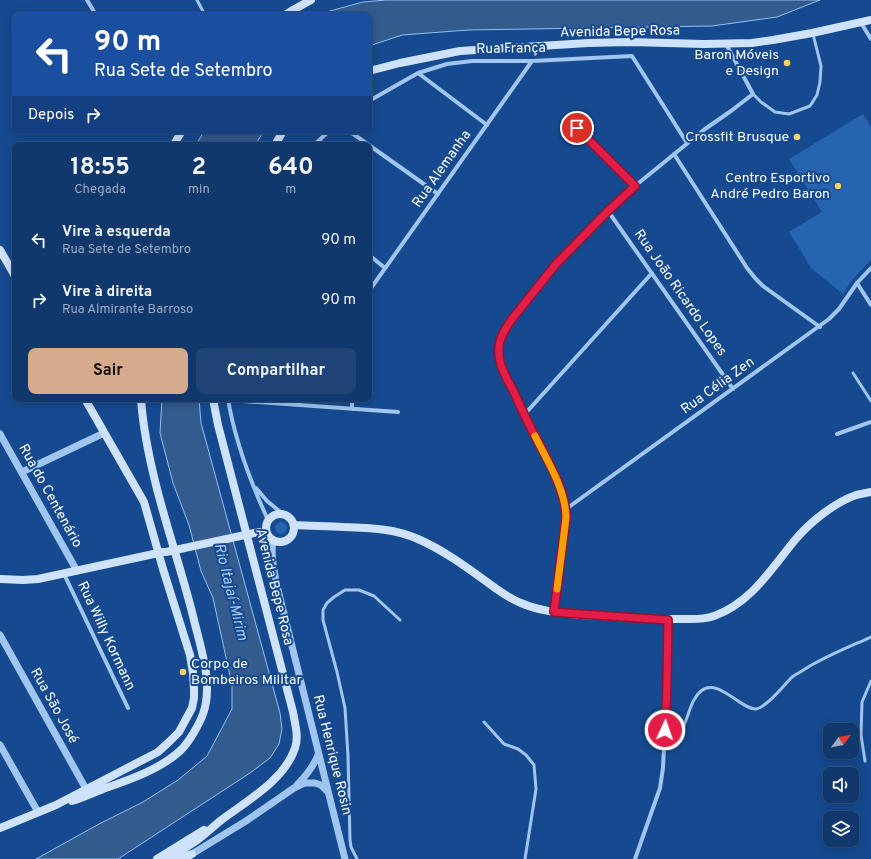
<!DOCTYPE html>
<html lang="pt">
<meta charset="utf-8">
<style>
:root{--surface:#10386c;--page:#1e4374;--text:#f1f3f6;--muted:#9cacc2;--line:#30527f;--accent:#d6ab8b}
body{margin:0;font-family:Overpass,sans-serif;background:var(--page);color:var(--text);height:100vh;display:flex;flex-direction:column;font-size:15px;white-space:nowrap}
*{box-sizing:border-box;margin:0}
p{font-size:13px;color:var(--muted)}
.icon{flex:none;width:22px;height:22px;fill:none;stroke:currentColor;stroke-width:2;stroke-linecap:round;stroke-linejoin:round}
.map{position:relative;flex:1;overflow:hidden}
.panel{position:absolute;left:12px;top:142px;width:360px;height:260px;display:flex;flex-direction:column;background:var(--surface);border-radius:8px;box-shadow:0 2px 10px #0003,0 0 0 1px var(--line)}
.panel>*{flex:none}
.banner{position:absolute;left:12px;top:12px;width:360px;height:122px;border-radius:8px;box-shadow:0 2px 10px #0003,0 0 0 1px var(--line);background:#1a4fa0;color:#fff;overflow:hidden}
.needle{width:26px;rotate:58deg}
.tools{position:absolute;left:823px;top:723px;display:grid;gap:8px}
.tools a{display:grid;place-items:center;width:36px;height:36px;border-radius:8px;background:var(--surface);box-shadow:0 2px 10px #0003,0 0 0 1px var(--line);font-size:20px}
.pin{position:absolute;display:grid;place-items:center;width:34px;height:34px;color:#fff;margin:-17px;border:2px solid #fff;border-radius:50%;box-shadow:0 1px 4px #0007}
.me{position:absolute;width:44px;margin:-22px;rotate:3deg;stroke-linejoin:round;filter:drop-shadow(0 0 3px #0008)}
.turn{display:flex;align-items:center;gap:14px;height:84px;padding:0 16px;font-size:18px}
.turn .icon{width:52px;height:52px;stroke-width:2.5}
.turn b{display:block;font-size:28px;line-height:34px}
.then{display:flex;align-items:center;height:38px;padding:0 16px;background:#0003;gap:8px;font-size:15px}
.eta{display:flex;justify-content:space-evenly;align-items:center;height:68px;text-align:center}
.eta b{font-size:24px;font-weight:700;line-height:28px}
.primary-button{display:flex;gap:8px;margin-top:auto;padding:8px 16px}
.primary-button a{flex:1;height:46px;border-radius:8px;background:var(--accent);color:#111;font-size:16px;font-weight:700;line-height:46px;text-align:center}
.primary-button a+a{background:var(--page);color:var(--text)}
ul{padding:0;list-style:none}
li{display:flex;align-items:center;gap:12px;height:60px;padding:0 16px}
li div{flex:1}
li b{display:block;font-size:15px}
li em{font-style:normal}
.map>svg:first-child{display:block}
.green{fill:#2764af}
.water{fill:#335b8e;stroke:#93c0f4}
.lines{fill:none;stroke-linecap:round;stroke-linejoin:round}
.service{stroke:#a1c5f1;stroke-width:3}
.minor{stroke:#a1c5f1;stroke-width:4}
.tertiary{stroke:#a1c5f1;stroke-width:7}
.secondary{stroke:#cfe2fb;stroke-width:8}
.secondary-bridge{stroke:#cfe2fb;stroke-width:8}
.route-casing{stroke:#92132f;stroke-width:10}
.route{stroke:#e11d48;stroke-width:7}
.slow{stroke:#f59e0b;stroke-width:7}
.poi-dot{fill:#ffd261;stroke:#154a90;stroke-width:1.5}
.labels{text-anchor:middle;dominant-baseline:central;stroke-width:4;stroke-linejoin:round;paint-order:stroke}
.street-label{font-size:14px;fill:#fff;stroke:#154a90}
.poi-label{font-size:14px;fill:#fff;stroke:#154a90;text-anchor:end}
.water-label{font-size:15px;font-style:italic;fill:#adcff8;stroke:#154a90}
</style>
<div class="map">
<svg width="871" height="859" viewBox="0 0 871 859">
<rect width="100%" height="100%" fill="#154a90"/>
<path class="green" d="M 863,114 L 871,127 L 871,260 L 852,280 L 843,294 L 812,269 L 789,232 L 822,212 L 789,159 Z
M275 528a6 6 0 1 1 12 0a6 6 0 1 1-12 0Z"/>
<path class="water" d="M 386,0 L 820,0 L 777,17 L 712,26 L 468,30 L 402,35 L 369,46 L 369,15 L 315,15 L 363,2 Z
M 204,131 L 264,131 L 255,145 L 196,145 Z
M 162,399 L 199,399 L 201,423 L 280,713 L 282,729 L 279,744 L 270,758 L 250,773 L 118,859 L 36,859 L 99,824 L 143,802 L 178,780 L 207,756 L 232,709 L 232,685 L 213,598 L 201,571 L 189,525 L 173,483 L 160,433 Z"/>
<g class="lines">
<path class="service" d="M 197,0 L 205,15
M 753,94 L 761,102 L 775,112 L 789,114 L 810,106 L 817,95 L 820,82 L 821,66 L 813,34
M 853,373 L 871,401
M 484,722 L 504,744 L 518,749 L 526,755 L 534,765 L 536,789 L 525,859
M 665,746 C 671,741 678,736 682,729 C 689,717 690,700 701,691 C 718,677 741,710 756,709 C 766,708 784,685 792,677 C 796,674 801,672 805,669 C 826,656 849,647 871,637
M 865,761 L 861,735 L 862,702 L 871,681
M 357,859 L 351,847 L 350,840 L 348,756 L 345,708 L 337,672 L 323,620 L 323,610 L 327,603 L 334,597 L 345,590 L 359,590 L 374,596 L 400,620"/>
<path class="minor" d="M 87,0 L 96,15
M 861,23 L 871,39
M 418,73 L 487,125
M 369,101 L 418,73 L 447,64 L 472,61 L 532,61 L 632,56 L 687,143
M 567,118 L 635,186
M 349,131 L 438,194
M 314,145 L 329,131
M 674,154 L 747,268 L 755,278 L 763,286 L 820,327
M 608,211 L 733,389
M 369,255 L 385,268
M 857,283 L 871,305
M 369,291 L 532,61
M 228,399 C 235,441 250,481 268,520
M 228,400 L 398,412
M 352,409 L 352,399
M 524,415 L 652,273
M 837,434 L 871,422
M 256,488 L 267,501 L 283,514
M 566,509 L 829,319 L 839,309 L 857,283 L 871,268
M 64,574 L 128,708
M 554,612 L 566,518 C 566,494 552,471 542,450 C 532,431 523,412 513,392 C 507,379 498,365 499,349 C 499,338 506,328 512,319 L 556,264 L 608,211 L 635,186 L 705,129 L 731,111 L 753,94 L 726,44
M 635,859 L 660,788 L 663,768 L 667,685 L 668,620"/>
<path class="tertiary" d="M 0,434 L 77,571
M 22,472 L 104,433
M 273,540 C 269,561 280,597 285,618 L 345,859
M 0,635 L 86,789
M 0,745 L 38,812
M 297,785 C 306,776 313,767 318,755
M 187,858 L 192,854 L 246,821 L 294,788 L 304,783 L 315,783 L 321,785 L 328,792"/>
<path class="secondary" d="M 285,15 L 293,10 L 311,0
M 369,71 L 400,63 L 460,51 L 588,43 L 630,42 L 704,44 L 752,43 L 773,40 L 812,33 L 871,20
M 174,145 L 177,139 L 182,131
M 275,145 L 283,131
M 0,250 L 15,276
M266 528a14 14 0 1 1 28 0a14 14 0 1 1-28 0Z
M 294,525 C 311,526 327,526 343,527 C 368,528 394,528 418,539 C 443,550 465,566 487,582 C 498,590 508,598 521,603 C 539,611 560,613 580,615 C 613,616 647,620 681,619 C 692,619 703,620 714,616 C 751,603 771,569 795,540 C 810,522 834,503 856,495 C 861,494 866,493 871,492
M 0,579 L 23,580 L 38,579 L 163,552
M 72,801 C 83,798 93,793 103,789 C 129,780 161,769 181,750 C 189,742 199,725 203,714 C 214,684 200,646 193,616 C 182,572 167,529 156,485 C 149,457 143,428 141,399
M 0,828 L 56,805 L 158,752 L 170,741 L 179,732 L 192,708 L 194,698 L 194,689 L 193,673 L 190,655 L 163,569 L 144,502 L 85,399
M 157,859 L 204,830
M 168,859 C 177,853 187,847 196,841 C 204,835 212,828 220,821 C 245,802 285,780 295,748 C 299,737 295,724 293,712 L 218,425 L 213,399
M 179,859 L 192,854"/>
<path class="secondary-bridge" d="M 166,552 L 259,532"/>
</g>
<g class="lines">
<defs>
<path id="route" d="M 577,128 L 635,186 L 608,211 L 556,264 L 512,319 C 506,328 499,338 499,349 C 498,365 507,379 514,392 C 522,411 531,429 541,447 C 552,469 566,493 566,518 L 554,612 L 580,614 L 668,620 L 667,685 L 665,730"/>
</defs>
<use href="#route" class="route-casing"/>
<use href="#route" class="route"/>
<path class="slow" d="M 535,436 C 547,461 566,490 566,518 L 557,589"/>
</g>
<g class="poi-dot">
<circle cx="787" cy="63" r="4"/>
<circle cx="797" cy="137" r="4"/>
<circle cx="838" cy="186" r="4"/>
<circle cx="183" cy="672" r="4"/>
</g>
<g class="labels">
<g class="street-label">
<text transform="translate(620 32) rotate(-1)">Avenida Bepe Rosa</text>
<text transform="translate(511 49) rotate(-1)">Rua França</text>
<text transform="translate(442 169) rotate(-55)">Rua Alemanha</text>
<text transform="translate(680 293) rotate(55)">Rua João Ricardo Lopes</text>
<text transform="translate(718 386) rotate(-36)">Rua Célia Zen</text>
<text transform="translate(50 496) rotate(61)">Rua do Centenário</text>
<text transform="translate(274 587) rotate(76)">Avenida Bepe Rosa</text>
<text transform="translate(106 636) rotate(65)">Rua Willy Kormann</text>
<text transform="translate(54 706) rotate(61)">Rua São José</text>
<text transform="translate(332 755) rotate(76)">Rua Henrique Rosin</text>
</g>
<g class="poi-label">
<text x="779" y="55">Baron Móveis<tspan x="779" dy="16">e Design</tspan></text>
<text x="789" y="137">Crossfit Brusque</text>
<text x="830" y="178">Centro Esportivo<tspan x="830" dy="16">André Pedro Baron</tspan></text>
<text x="191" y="664" text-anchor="start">Corpo de<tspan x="191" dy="16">Bombeiros Militar</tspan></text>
</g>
<g class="water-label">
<text transform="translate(230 592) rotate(76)">Rio Itajaí-Mirim</text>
</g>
</g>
</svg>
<div class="tools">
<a><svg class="needle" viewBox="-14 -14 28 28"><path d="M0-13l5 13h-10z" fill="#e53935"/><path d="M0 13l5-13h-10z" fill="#9cacc2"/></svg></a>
<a><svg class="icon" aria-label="sound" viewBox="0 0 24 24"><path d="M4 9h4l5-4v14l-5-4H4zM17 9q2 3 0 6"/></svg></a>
<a><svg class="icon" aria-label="layers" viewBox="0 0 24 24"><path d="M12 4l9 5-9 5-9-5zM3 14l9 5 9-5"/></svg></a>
</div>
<div class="pin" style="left:577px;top:128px;background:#d93025"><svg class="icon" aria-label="arrive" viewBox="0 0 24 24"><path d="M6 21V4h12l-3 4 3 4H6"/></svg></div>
<svg class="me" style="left:665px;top:730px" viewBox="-20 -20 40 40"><circle r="17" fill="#e11d48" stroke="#fff" stroke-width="3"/><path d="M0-11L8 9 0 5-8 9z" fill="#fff"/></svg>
<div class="banner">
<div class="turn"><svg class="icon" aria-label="left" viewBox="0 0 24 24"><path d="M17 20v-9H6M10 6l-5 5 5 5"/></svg><div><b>90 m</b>Rua Sete de Setembro</div></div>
<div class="then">Depois<svg class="icon" aria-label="right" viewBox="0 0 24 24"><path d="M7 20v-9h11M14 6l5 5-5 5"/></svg></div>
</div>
<section class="panel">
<div class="eta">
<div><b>18:55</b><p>Chegada</p></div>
<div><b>2</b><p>min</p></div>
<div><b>640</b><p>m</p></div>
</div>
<ul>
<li><svg class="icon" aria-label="left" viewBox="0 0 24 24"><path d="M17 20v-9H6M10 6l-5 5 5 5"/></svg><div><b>Vire à esquerda</b><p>Rua Sete de Setembro</p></div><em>90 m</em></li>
<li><svg class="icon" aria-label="right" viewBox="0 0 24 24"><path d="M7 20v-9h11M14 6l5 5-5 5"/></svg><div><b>Vire à direita</b><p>Rua Almirante Barroso</p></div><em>90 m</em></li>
</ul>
<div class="primary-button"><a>Sair</a><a>Compartilhar</a></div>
</section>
</div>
